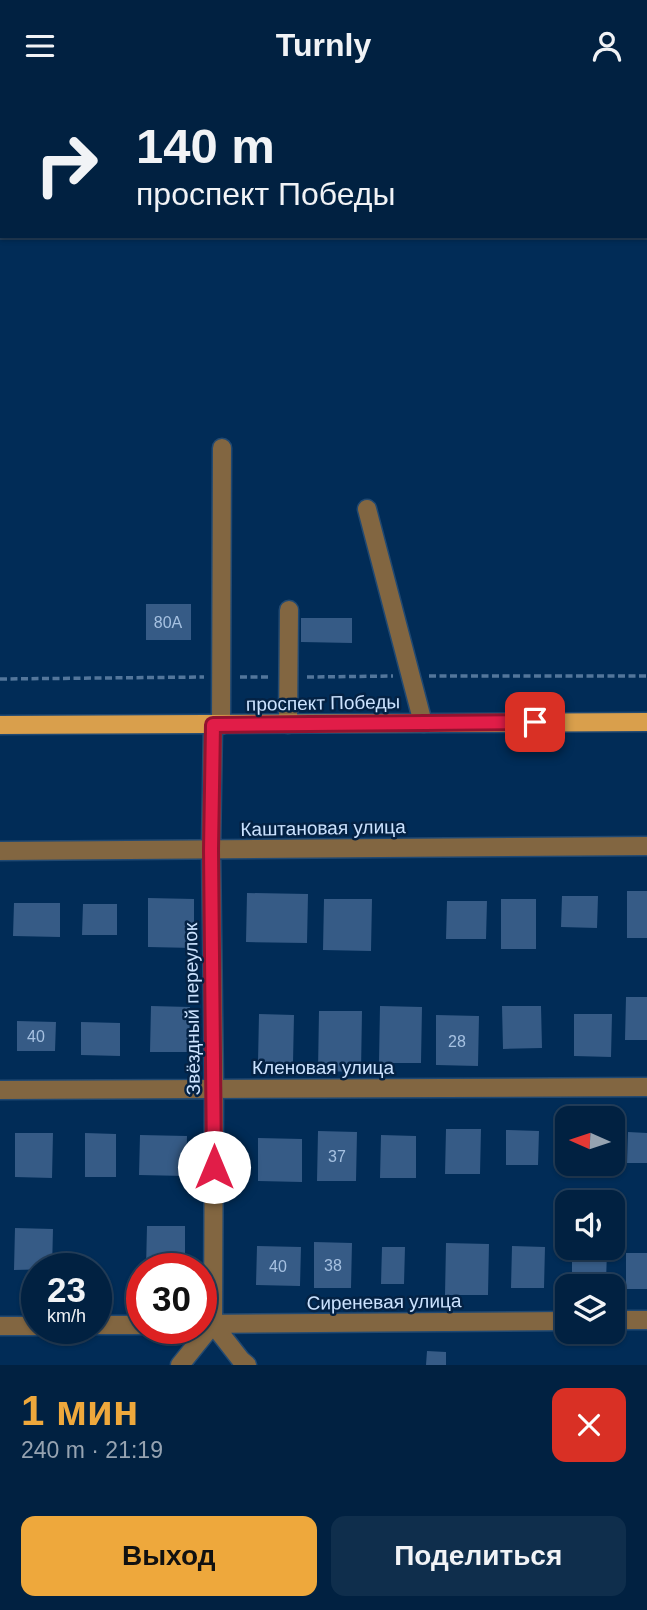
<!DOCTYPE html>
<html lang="ru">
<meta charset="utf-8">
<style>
:root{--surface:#012141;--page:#0f2e4c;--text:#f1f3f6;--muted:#96a3b1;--line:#233e5a;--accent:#eea83c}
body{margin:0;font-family:Arial,sans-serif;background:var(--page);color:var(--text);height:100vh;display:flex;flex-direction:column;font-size:26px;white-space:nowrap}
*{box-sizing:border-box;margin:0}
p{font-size:23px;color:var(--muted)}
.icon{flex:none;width:38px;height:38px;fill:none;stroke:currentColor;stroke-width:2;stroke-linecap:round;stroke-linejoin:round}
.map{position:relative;height:1274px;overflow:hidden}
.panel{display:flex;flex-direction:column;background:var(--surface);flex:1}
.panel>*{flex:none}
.hud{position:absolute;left:0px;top:0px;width:648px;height:147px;box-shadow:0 2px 5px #0004,0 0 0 2px var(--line);background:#012141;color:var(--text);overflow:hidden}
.needle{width:46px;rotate:273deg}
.buttons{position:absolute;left:555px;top:1015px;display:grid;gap:14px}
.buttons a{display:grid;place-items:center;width:70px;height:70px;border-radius:14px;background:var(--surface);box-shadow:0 2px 5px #0004,0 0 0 2px var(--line);font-size:35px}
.speed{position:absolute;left:21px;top:1162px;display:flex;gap:14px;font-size:35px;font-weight:700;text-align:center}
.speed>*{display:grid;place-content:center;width:91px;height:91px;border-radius:50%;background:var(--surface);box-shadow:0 2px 5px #0004,0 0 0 2px var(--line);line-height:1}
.speed small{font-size:18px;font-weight:400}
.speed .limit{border:10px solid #d22;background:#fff;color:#111}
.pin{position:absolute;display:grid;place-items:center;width:60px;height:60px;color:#fff;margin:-30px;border-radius:14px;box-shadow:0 4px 10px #0006}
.me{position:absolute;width:77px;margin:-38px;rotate:0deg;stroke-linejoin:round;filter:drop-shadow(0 0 5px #0008)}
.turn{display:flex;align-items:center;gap:24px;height:147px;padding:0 21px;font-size:32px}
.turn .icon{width:91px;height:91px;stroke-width:2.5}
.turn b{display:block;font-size:49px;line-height:60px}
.round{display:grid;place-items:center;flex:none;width:74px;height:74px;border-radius:14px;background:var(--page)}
.summary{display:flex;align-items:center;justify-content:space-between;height:119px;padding:0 21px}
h1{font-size:42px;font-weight:700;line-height:52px;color:var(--accent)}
.cta{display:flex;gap:14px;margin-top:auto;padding:14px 21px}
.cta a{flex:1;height:80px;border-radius:14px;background:var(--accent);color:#111;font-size:28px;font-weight:700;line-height:80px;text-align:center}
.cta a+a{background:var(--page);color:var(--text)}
header{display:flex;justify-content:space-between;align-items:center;height:91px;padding:0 21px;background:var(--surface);font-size:32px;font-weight:700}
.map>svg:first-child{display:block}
.building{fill:#365b86}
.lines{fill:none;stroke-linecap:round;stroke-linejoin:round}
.minor-casing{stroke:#214972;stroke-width:21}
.major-casing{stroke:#214972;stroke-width:21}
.path{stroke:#53769b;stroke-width:3.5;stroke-dasharray:7 3.5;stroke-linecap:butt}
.minor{stroke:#826641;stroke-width:18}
.major{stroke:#d99f4c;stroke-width:18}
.route-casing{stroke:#92132f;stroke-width:18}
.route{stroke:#e11d48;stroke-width:12}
.labels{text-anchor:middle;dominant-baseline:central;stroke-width:5;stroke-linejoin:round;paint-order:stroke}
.number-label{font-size:16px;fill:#a6c1e1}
.street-label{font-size:19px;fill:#cce3ff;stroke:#042244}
</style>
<header><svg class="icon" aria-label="menu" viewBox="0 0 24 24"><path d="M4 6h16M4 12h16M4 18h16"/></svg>Turnly<svg class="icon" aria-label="person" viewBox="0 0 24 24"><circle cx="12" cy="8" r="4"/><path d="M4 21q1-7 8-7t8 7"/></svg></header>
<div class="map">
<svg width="647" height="1274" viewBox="0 0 647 1274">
<rect width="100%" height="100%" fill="#012c57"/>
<path class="building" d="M 146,513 L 191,513 L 191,549 L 146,549 Z
M 301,527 L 352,527 L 352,552 L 301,551 Z
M 627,800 L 647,800 L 647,847 L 627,847 Z
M 247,802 L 308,803 L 307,852 L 246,851 Z
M 562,805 L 598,805 L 597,837 L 561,836 Z
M 148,807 L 194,808 L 194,857 L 148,856 Z
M 324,808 L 372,808 L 371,860 L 323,859 Z
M 501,808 L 536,808 L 536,858 L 501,858 Z
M 447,810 L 487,810 L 486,848 L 446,848 Z
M 14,812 L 60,812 L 60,846 L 13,845 Z
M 83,813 L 117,813 L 117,844 L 82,844 Z
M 626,906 L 647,906 L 647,949 L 625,949 Z
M 151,915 L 190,916 L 189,961 L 150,961 Z
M 380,915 L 422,916 L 421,972 L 379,972 Z
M 502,915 L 541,915 L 542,957 L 503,958 Z
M 319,920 L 362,920 L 361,981 L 318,980 Z
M 259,923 L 294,924 L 293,972 L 258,972 Z
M 574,923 L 612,923 L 611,966 L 574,965 Z
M 436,924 L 479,925 L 478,975 L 436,974 Z
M 17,930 L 56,931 L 55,960 L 17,960 Z
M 81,931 L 120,932 L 120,965 L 81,964 Z
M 446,1038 L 481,1038 L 480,1083 L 445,1083 Z
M 506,1039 L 539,1040 L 538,1074 L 506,1074 Z
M 318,1040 L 357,1041 L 356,1090 L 317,1090 Z
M 628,1041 L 647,1042 L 647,1072 L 627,1072 Z
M 15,1042 L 53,1042 L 52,1087 L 15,1086 Z
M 85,1042 L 116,1043 L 116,1086 L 85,1086 Z
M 140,1044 L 187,1045 L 186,1085 L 139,1084 Z
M 381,1044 L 416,1045 L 416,1087 L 380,1087 Z
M 258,1047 L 302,1048 L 302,1091 L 258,1090 Z
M 147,1135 L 185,1135 L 185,1178 L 146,1178 Z
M 15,1137 L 53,1138 L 52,1178 L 14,1179 Z
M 314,1151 L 352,1152 L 351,1197 L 314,1197 Z
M 446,1152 L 489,1153 L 488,1204 L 445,1204 Z
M 257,1155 L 301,1156 L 300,1195 L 256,1194 Z
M 512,1155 L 545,1156 L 544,1197 L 511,1197 Z
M 382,1156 L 405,1156 L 404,1193 L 381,1193 Z
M 572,1159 L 607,1159 L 606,1192 L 572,1191 Z
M 626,1162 L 647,1162 L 647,1198 L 626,1198 Z
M 427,1260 L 446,1261 L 446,1274 L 426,1274 Z"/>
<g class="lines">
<defs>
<path id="minor" d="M 367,418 L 423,632
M 288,633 L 289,519
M 221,634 L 222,357
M 0,760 L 647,755
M 0,999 L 647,996
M 612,1229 L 647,1229
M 201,1233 L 567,1230
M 213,1233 L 241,1269 L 247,1274
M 96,1234 L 142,1234
M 0,1235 L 37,1235
M 180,1274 L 213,1233 L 214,997 L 211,759 L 213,634"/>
<path id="major" d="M 0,634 L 647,631"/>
</defs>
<use href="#minor" class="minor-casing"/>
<use href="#major" class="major-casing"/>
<path class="path" d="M 429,585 L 647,585
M 240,586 L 271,586
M 307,586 L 393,585
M 0,588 L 204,586"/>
<use href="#minor" class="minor"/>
<use href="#major" class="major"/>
</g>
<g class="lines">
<defs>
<path id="route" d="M 214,1076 L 211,759 L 213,634 L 535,631"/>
</defs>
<use href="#route" class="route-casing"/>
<use href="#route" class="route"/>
</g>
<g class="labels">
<g class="number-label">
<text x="168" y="531">80А</text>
<text x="36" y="945">40</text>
<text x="457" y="950">28</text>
<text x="337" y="1065">37</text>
<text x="333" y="1174">38</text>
<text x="278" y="1175">40</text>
</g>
<g class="street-label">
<text transform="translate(323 612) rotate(-1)">проспект Победы</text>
<text transform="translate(323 737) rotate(-1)">Каштановая улица</text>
<text transform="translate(192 918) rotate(-91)">Звёздный переулок</text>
<text x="323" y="976">Кленовая улица</text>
<text transform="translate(384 1211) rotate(-1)">Сиреневая улица</text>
</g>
</g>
</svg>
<div class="buttons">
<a><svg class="needle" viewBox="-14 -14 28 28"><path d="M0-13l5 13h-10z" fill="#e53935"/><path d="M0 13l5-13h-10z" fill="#96a3b1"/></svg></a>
<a><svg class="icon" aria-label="sound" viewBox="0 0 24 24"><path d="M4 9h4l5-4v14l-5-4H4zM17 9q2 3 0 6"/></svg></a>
<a><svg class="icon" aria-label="layers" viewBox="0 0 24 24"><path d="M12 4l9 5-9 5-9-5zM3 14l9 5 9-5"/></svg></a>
</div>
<div class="speed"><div>23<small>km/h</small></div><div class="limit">30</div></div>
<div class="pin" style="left:535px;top:631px;background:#d93025"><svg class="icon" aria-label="arrive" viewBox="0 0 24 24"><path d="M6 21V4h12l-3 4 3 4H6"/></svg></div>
<svg class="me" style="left:214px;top:1076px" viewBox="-20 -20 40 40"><circle r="19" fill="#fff"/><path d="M0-13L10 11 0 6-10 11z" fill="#e11d48"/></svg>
<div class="hud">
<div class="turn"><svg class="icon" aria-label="right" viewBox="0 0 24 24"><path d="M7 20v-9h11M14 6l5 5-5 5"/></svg><div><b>140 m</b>проспект Победы</div></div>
</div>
</div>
<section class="panel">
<div class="summary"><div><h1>1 мин</h1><p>240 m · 21:19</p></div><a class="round" style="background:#d93025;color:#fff"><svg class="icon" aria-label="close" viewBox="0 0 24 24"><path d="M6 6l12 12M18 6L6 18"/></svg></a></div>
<div class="cta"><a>Выход</a><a>Поделиться</a></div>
</section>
